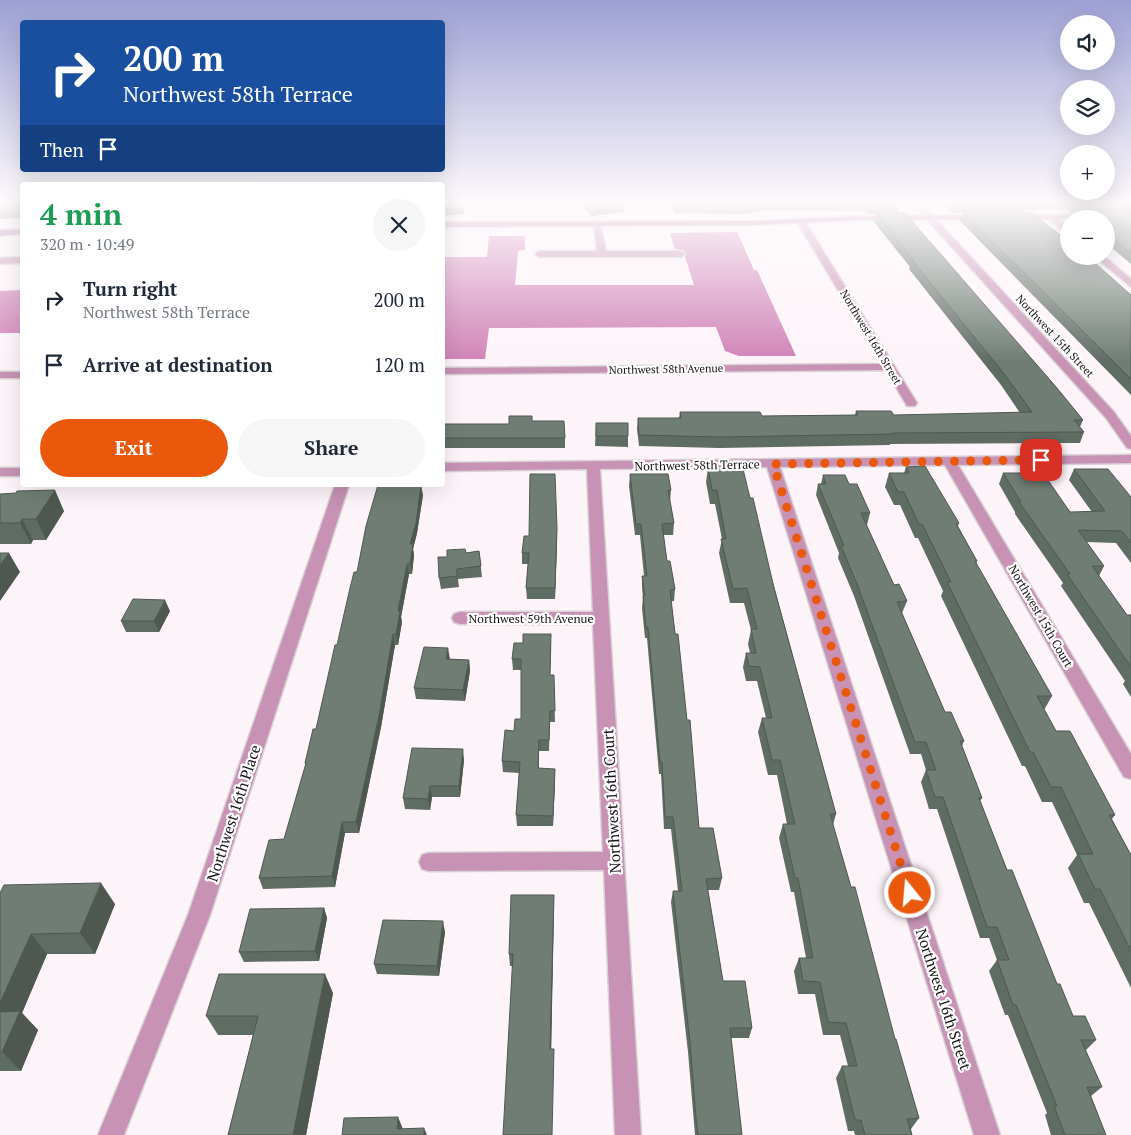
<!DOCTYPE html>
<meta charset="utf-8">
<style>
:root{--surface:#fff;--page:#f6f6f7;--text:#1f2937;--muted:#747a83;--accent:#ea580c}
body{margin:0;font-family:"PT Serif",serif;background:var(--page);color:var(--text);height:100vh;display:flex;flex-direction:column;font-size:19px;white-space:nowrap}
*{box-sizing:border-box;margin:0}
p{font-size:16px;color:var(--muted)}
.icon{flex:none;width:28px;height:28px;fill:none;stroke:currentColor;stroke-width:2;stroke-linecap:round;stroke-linejoin:round}
.map{position:relative;flex:1;overflow:hidden}
.drawer{position:absolute;left:20px;top:182px;width:425px;height:305px;display:flex;flex-direction:column;background:var(--surface);border-radius:5px;box-shadow:0 5px 20px #0002}
.drawer>*{flex:none}
.banner{position:absolute;left:20px;top:20px;width:425px;height:152px;border-radius:5px;box-shadow:0 5px 20px #0002;background:#1a4fa0;color:#fff;overflow:hidden}
.fabs{position:absolute;left:1060px;top:15px;display:grid;gap:10px}
.fabs a{display:grid;place-items:center;width:55px;height:55px;border-radius:50%;background:var(--surface);box-shadow:0 5px 20px #0002;font-size:25px}
.pin{position:absolute;display:grid;place-items:center;width:42px;height:42px;color:#fff;margin:-21px;border-radius:10px;box-shadow:0 2px 8px #0006}
.me{position:absolute;width:55px;margin:-28px;rotate:343deg;stroke-linejoin:round;filter:drop-shadow(0 0 4px #0008)}
.turn{display:flex;align-items:center;gap:18px;height:105px;padding:0 20px;font-size:22px}
.turn .icon{width:65px;height:65px;stroke-width:2.5}
.turn b{display:block;font-size:35px;line-height:42px}
.then{display:flex;align-items:center;height:48px;padding:0 20px;background:#0003;gap:10px;font-size:19px}
.round{display:grid;place-items:center;flex:none;width:52px;height:52px;border-radius:26px;background:var(--page)}
.overview{display:flex;align-items:center;justify-content:space-between;height:85px;padding:0 20px}
h1{font-size:30px;font-weight:700;line-height:38px;color:#1e9e55}
.button{display:flex;gap:10px;margin-top:auto;padding:10px 20px}
.button a{flex:1;height:58px;border-radius:30px;background:var(--accent);color:#fff;font-size:20px;font-weight:700;line-height:58px;text-align:center}
.button a+a{background:var(--page);color:var(--text)}
ul{padding:0;list-style:none}
li{display:flex;align-items:center;gap:15px;height:65px;padding:0 20px}
li div{flex:1}
li b{display:block;font-size:19px}
li em{font-style:normal}
.map>svg:first-child{display:block}
.water{fill:#d083b7}
.lines{fill:none;stroke-linecap:round;stroke-linejoin:round}
.street-casing{stroke:#d8d0d5;stroke-width:3}
.secondary-casing{stroke:#d8d0d5;stroke-width:3}
.street{fill:#c792b4;fill-rule:evenodd}
.secondary{fill:#ab5f93;fill-rule:evenodd}
.wall{fill:#5f6c64}
.shaded-wall{fill:#4e5851}
.building{fill:#6f7d74;stroke:#4e5851}
.route{stroke:#ea580c;stroke-width:9;stroke-dasharray:0 16.2}
.labels{text-anchor:middle;dominant-baseline:central;stroke-width:4.5;stroke-linejoin:round;paint-order:stroke}
.far-street-label{font-size:11px;fill:#171115;stroke:#fff}
.street-label{font-size:12px;fill:#171115;stroke:#fff}
.near-street-label{font-size:15px;fill:#171115;stroke:#fff}
</style>
<div class="map">
<svg width="1131" height="1135" viewBox="0 0 1131 1135">
<rect width="100%" height="100%" fill="#fdf4f9"/>
<path class="water" d="M 737,232 L 754,270 L 757,270 L 796,356 L 739,356 L 725,351 L 716,327 L 489,328 L 485,359 L 443,359 L 442,257 L 487,257 L 489,236 L 525,236 L 525,250 L 518,251 L 515,285 L 694,285 L 683,250 L 675,249 L 670,233 Z
M 22,290 L 22,333 L 0,333 L 0,291 Z"/>
<g class="lines">
<defs>
<path id="street" d="M 912,203 L 921,203 L 1114,412 L 1131,436 L 1131,449 L 1127,448 L 1106,418 Z
M 1047,215 L 1053,215 L 1069,228 L 1069,234 L 1047,219 Z
M 797,218 L 804,220 L 917,403 L 915,406 L 907,406 L 886,370 L 442,374 L 442,368 L 882,364 L 796,220 Z
M 593,221 L 600,223 L 606,251 L 681,251 L 685,254 L 681,257 L 539,257 L 535,254 L 539,251 L 597,251 Z
M 1094,256 L 1104,256 L 1131,279 L 1131,287 Z
M 22,257 L 22,263 L 0,264 L 0,258 Z
M 0,372 L 22,372 L 22,378 L 0,378 Z
M 1131,455 L 1131,463 L 958,465 L 1131,754 L 1131,779 L 1124,777 L 945,465 L 780,467 L 1000,1135 L 974,1135 L 767,467 L 600,469 L 641,1135 L 615,1135 L 604,870 L 429,871 L 422,869 L 419,862 L 422,855 L 429,853 L 603,852 L 593,624 L 460,624 L 454,622 L 452,618 L 454,614 L 460,612 L 593,612 L 587,469 L 442,471 L 442,463 Z
M 0,468 L 22,468 L 22,476 L 0,476 Z
M 335,485 L 349,485 L 210,915 L 124,1135 L 98,1135 L 188,915 Z"/>
<path id="secondary" d="M 1131,214 L 1131,218 L 1016,219 L 1012,217 L 1016,215 Z
M 981,215 L 985,217 L 984,219 L 857,220 L 755,225 L 442,227 L 442,222 L 755,221 L 857,216 Z
M 22,229 L 22,234 L 0,236 L 0,230 Z"/>
</defs>
<use href="#street" class="street-casing"/>
<use href="#secondary" class="secondary-casing"/>
<use href="#street" class="street"/>
<use href="#secondary" class="secondary"/>
</g>
<path class="wall" d="M 0,203 L 22,203 L 22,218 L 0,219 Z
M 579,203 L 623,203 L 624,204 L 624,212 L 591,216 Z
M 670,203 L 899,203 L 897,213 L 1083,420 L 1080,427 L 1084,432 L 1080,443 L 890,444 L 890,445 L 719,448 L 639,446 L 637,429 L 638,418 L 679,418 L 680,412 L 762,416 L 855,415 L 856,411 L 894,415 L 1020,413 L 1001,385 L 909,269 L 910,267 L 874,222 L 876,214 L 868,214 L 865,211 L 760,211 L 742,214 L 674,213 Z
M 943,203 L 1131,203 L 1131,264 L 1106,243 L 1106,219 L 1080,219 L 1082,213 L 1070,213 L 1067,209 L 1020,210 L 1019,212 L 1131,295 L 1131,395 L 960,221 L 963,213 L 953,213 Z
M 533,421 L 565,438 L 565,448 L 442,448 L 442,424 L 509,424 Z
M 596,423 L 628,436 L 628,447 L 595,446 Z
M 906,467 L 959,523 L 958,526 L 977,561 L 976,563 L 1052,696 L 1044,710 L 1056,731 L 1115,815 L 1112,819 L 1131,855 L 1131,988 L 1089,903 L 1084,903 L 1068,868 L 1077,855 L 1052,802 L 1042,802 L 1025,766 L 1022,766 L 941,596 L 943,591 L 918,538 L 915,538 L 900,505 L 894,505 L 885,487 L 889,473 L 904,473 Z
M 708,468 L 750,498 L 836,814 L 833,825 L 895,1039 L 919,1118 L 911,1129 L 912,1135 L 855,1135 L 854,1131 L 848,1131 L 836,1078 L 842,1066 L 848,1066 L 840,1035 L 823,1035 L 815,994 L 798,994 L 794,971 L 799,958 L 806,958 L 794,892 L 791,892 L 779,838 L 783,824 L 787,824 L 777,775 L 768,775 L 758,732 L 762,718 L 766,718 L 757,681 L 746,681 L 743,667 L 746,653 L 750,653 L 748,644 L 751,630 L 744,603 L 730,603 L 719,553 L 722,539 L 715,504 L 710,504 L 706,482 Z
M 1074,469 L 1131,497 L 1131,563 L 1116,543 L 1086,542 L 1104,566 L 1099,576 L 1127,615 L 1131,615 L 1131,697 L 1123,684 L 1125,681 L 1061,586 L 1063,583 L 1015,514 L 1015,512 L 999,484 L 1003,473 L 1070,512 L 1092,512 L 1069,480 Z
M 630,474 L 671,490 L 670,501 L 674,523 L 673,535 L 663,535 L 667,561 L 675,589 L 674,601 L 671,601 L 687,720 L 699,828 L 722,878 L 719,890 L 708,890 L 723,981 L 752,1028 L 749,1038 L 731,1038 L 742,1135 L 695,1135 L 688,1052 L 671,902 L 673,891 L 678,891 L 671,829 L 664,829 L 661,774 L 659,774 L 647,638 L 645,638 L 642,608 L 643,598 L 642,587 L 642,576 L 644,576 L 640,535 L 635,535 L 629,486 Z
M 823,475 L 849,484 L 870,513 L 867,525 L 866,525 L 894,585 L 907,601 L 902,613 L 945,712 L 964,741 L 962,746 L 982,798 L 980,801 L 1007,870 L 1057,984 L 1073,1016 L 1096,1040 L 1086,1050 L 1085,1050 L 1102,1087 L 1091,1096 L 1106,1135 L 1051,1135 L 1045,1115 L 1047,1113 L 1008,1015 L 1005,1015 L 989,971 L 997,960 L 989,938 L 980,938 L 937,809 L 929,809 L 921,782 L 926,770 L 921,754 L 910,754 L 854,596 L 838,558 L 839,553 L 816,495 L 818,484 L 821,484 Z
M 0,494 L 64,511 L 46,540 L 33,540 L 31,544 L 0,544 Z
M 423,495 L 417,533 L 413,549 L 414,555 L 412,574 L 409,574 L 401,617 L 402,622 L 398,645 L 395,645 L 381,727 L 359,833 L 345,833 L 335,887 L 263,889 L 259,878 L 284,839 L 306,765 L 305,763 L 316,729 L 337,645 Z
M 557,539 L 555,599 L 527,599 L 526,588 L 528,564 L 522,564 L 522,553 Z
M 479,551 L 482,577 L 458,579 L 459,587 L 441,589 L 439,578 L 447,557 L 466,553 Z
M 170,611 L 159,632 L 126,632 L 121,621 Z
M 551,645 L 550,675 L 554,675 L 555,722 L 550,722 L 549,751 L 539,751 L 539,768 L 555,780 L 553,826 L 517,826 L 516,815 L 519,773 L 503,772 L 502,761 L 514,731 L 521,719 L 521,670 L 513,670 L 512,659 Z
M 450,659 L 469,660 L 470,671 L 465,701 L 416,699 L 414,688 Z
M 464,760 L 460,797 L 432,797 L 430,810 L 405,809 L 403,798 Z
M 0,893 L 115,904 L 95,954 L 47,954 L 22,1013 L 38,1030 L 21,1071 L 0,1071 Z
M 554,895 L 551,1049 L 554,1060 L 512,966 L 510,966 L 509,954 Z
M 324,908 L 327,918 L 319,961 L 244,962 L 239,952 Z
M 445,932 L 439,976 L 377,974 L 374,964 Z
M 333,993 L 306,1135 L 228,1135 L 253,1035 L 218,1035 L 206,1016 Z"/>
<path class="shaded-wall" d="M 750,203 L 761,203 L 760,211 L 742,214 L 743,204 Z
M 624,204 L 624,212 L 591,216 L 591,208 Z
M 464,206 L 464,214 L 442,216 L 442,208 Z
M 421,485 L 423,495 L 417,533 L 413,549 L 414,555 L 412,574 L 410,563 L 410,544 Z
M 55,490 L 64,511 L 46,540 L 36,519 Z
M 22,519 L 33,540 L 31,544 L 20,523 Z
M 557,528 L 557,539 L 555,599 L 555,588 Z
M 9,553 L 20,572 L 0,601 L 0,565 Z
M 407,564 L 409,574 L 401,617 L 402,622 L 398,645 L 396,634 L 398,611 Z
M 165,600 L 170,611 L 159,632 L 154,621 Z
M 393,634 L 395,645 L 381,727 L 359,833 L 356,822 Z
M 448,648 L 450,659 L 446,659 Z
M 469,660 L 470,671 L 465,701 L 463,690 Z
M 463,749 L 464,760 L 460,797 L 459,786 Z
M 555,769 L 555,780 L 553,826 L 553,816 Z
M 430,786 L 432,797 L 430,810 L 428,799 Z
M 342,822 L 345,833 L 335,887 L 332,876 Z
M 101,883 L 115,904 L 95,954 L 80,933 Z
M 554,895 L 554,907 L 551,1060 L 550,1049 Z
M 324,908 L 327,918 L 319,961 L 315,951 Z
M 443,921 L 445,932 L 439,976 L 437,966 Z
M 31,934 L 47,954 L 22,1013 L 38,1030 L 21,1071 L 2,1052 L 0,1003 Z
M 325,974 L 333,993 L 306,1135 L 293,1135 Z
M 398,1117 L 403,1129 L 397,1129 Z
M 424,1128 L 427,1135 L 424,1135 Z"/>
<path class="building" d="M 0,203 L 22,203 L 22,211 L 0,211 Z
M 442,203 L 461,203 L 464,206 L 442,208 Z
M 586,203 L 623,203 L 624,204 L 591,208 Z
M 674,203 L 750,203 L 743,204 Z
M 869,203 L 899,203 L 899,204 L 870,204 Z
M 953,203 L 1019,203 L 1021,205 L 955,206 Z
M 1071,203 L 1131,203 L 1131,205 L 1073,205 Z
M 963,212 L 1031,212 L 1069,242 L 1069,256 L 1087,256 L 1131,295 L 1131,379 Z
M 1082,212 L 1131,212 L 1131,253 L 1106,232 L 1106,219 L 1090,219 Z
M 876,213 L 905,213 L 1057,388 L 1083,420 L 1074,420 L 1084,432 L 892,433 L 893,434 L 720,437 L 639,435 L 638,418 L 681,418 L 680,412 L 760,412 L 762,416 L 858,415 L 856,411 L 891,411 L 894,415 L 1032,412 L 1005,375 L 912,260 L 914,260 Z
M 509,416 L 532,416 L 532,421 L 564,421 L 565,438 L 442,438 L 442,424 L 509,424 Z
M 596,423 L 628,423 L 628,436 L 596,436 Z
M 925,466 L 959,523 L 956,524 L 977,561 L 975,561 L 1052,696 L 1037,696 L 1056,731 L 1070,731 L 1115,815 L 1109,815 L 1131,855 L 1131,951 L 1100,889 L 1095,889 L 1078,854 L 1093,854 L 1061,787 L 1051,787 L 1033,752 L 1030,752 L 947,582 L 951,582 L 922,524 L 919,524 L 904,492 L 898,492 L 889,473 L 909,473 L 906,467 Z
M 708,468 L 743,469 L 750,498 L 753,498 L 774,588 L 836,814 L 830,814 L 851,887 L 855,887 L 895,1039 L 896,1039 L 919,1118 L 907,1119 L 912,1135 L 865,1135 L 861,1120 L 855,1120 L 842,1066 L 857,1066 L 846,1023 L 828,1022 L 820,982 L 803,981 L 799,958 L 813,958 L 798,878 L 795,878 L 783,824 L 795,824 L 780,760 L 772,760 L 762,718 L 772,718 L 760,667 L 749,666 L 746,653 L 756,653 L 751,629 L 757,629 L 747,588 L 733,589 L 721,539 L 726,539 L 717,490 L 712,490 Z
M 1074,469 L 1108,469 L 1131,497 L 1131,543 L 1122,531 L 1078,530 L 1104,566 L 1092,566 L 1127,615 L 1131,615 L 1131,667 L 1067,574 L 1070,574 L 1019,502 L 1021,502 L 1003,473 L 1043,473 L 1070,512 L 1105,511 Z
M 530,474 L 555,474 L 557,528 L 555,588 L 526,588 L 529,553 L 522,553 L 524,536 L 529,536 Z
M 630,474 L 668,474 L 671,490 L 668,490 L 674,523 L 662,524 L 667,561 L 670,561 L 675,589 L 670,590 L 675,634 L 678,634 L 687,720 L 690,720 L 699,828 L 713,828 L 722,878 L 706,879 L 723,981 L 745,981 L 752,1028 L 730,1028 L 742,1135 L 698,1135 L 696,1118 L 690,1042 L 673,891 L 682,891 L 673,817 L 665,817 L 662,762 L 660,762 L 648,627 L 646,627 L 643,596 L 645,596 L 642,576 L 647,576 L 641,524 L 636,524 Z
M 823,475 L 845,475 L 849,484 L 857,484 L 870,513 L 861,513 L 894,585 L 899,584 L 907,601 L 897,602 L 945,712 L 951,712 L 964,741 L 960,741 L 982,798 L 979,798 L 1007,870 L 1012,870 L 1057,984 L 1060,984 L 1073,1016 L 1085,1016 L 1096,1040 L 1081,1040 L 1102,1087 L 1087,1087 L 1106,1135 L 1065,1135 L 1054,1106 L 1057,1106 L 1016,1005 L 1013,1005 L 997,960 L 1009,960 L 997,927 L 987,927 L 943,797 L 935,797 L 926,770 L 936,770 L 926,742 L 915,742 L 857,584 L 841,546 L 844,546 L 818,484 L 826,484 Z
M 378,485 L 421,485 L 416,523 L 410,544 L 413,544 L 410,563 L 407,564 L 398,611 L 400,611 L 396,634 L 393,634 L 379,716 L 356,822 L 342,822 L 332,876 L 259,878 L 269,840 L 284,839 L 306,763 L 305,763 L 313,729 L 316,729 L 335,645 L 337,645 L 350,588 L 354,572 L 357,572 L 366,526 Z
M 55,490 L 36,519 L 22,519 L 20,523 L 0,523 L 0,494 L 16,493 L 17,491 Z
M 465,549 L 466,553 L 479,551 L 481,566 L 457,569 L 457,576 L 439,578 L 438,557 L 447,557 L 447,550 Z
M 0,553 L 9,553 L 0,565 Z
M 133,599 L 165,600 L 154,621 L 121,621 Z
M 523,634 L 551,634 L 550,675 L 554,675 L 555,711 L 550,711 L 549,740 L 539,740 L 538,768 L 555,769 L 553,816 L 516,815 L 520,762 L 502,761 L 505,730 L 514,731 L 515,719 L 521,719 L 521,659 L 512,659 L 514,643 L 523,643 Z
M 424,647 L 448,648 L 446,659 L 469,660 L 463,690 L 414,688 Z
M 412,748 L 463,749 L 459,786 L 430,786 L 428,799 L 403,798 Z
M 101,883 L 80,933 L 31,934 L 0,1003 L 0,893 L 4,885 Z
M 511,895 L 554,895 L 550,1049 L 554,1049 L 552,1135 L 503,1135 L 513,954 L 509,954 Z
M 324,908 L 315,951 L 239,952 L 250,909 Z
M 383,920 L 443,921 L 437,966 L 374,964 Z
M 219,974 L 325,974 L 293,1135 L 228,1135 L 258,1016 L 206,1016 Z
M 20,1011 L 2,1052 L 0,1052 L 0,1012 Z
M 398,1117 L 397,1129 L 424,1128 L 424,1135 L 342,1135 L 344,1118 Z"/>
<linearGradient id="sky" x2="0" y2="1"><stop stop-color="#9ea0d4"/><stop offset="0.56" stop-color="#fefafc"/><stop offset="1" stop-color="#fefafc" stop-opacity="0"/></linearGradient>
<rect width="1131" height="362" fill="url(#sky)"/>
<g class="lines">
<path class="route" d="M 910,893 L 773,464 L 1041,460"/>
</g>
<g class="labels">
<g class="far-street-label">
<text transform="translate(1055 336) rotate(47)">Northwest 15th Street</text>
<text transform="translate(871 337) rotate(59)">Northwest 16th Street</text>
<text transform="translate(666 369) rotate(-1)">Northwest 58th Avenue</text>
</g>
<g class="street-label">
<text transform="translate(697 465) rotate(-1)">Northwest 58th Terrace</text>
<text transform="translate(1041 616) rotate(60)">Northwest 15th Court</text>
<text x="531" y="618">Northwest 59th Avenue</text>
</g>
<g class="near-street-label">
<text transform="translate(611 801) rotate(-93)">Northwest 16th Court</text>
<text transform="translate(233 813) rotate(-72)">Northwest 16th Place</text>
<text transform="translate(944 999) rotate(72)">Northwest 16th Street</text>
</g>
</g>
</svg>
<div class="fabs">
<a><svg class="icon" aria-label="sound" viewBox="0 0 24 24"><path d="M4 9h4l5-4v14l-5-4H4zM17 9q2 3 0 6"/></svg></a>
<a><svg class="icon" aria-label="layers" viewBox="0 0 24 24"><path d="M12 4l9 5-9 5-9-5zM3 14l9 5 9-5"/></svg></a>
<a>+</a>
<a>−</a>
</div>
<div class="pin" style="left:1041px;top:460px;background:#d93025"><svg class="icon" aria-label="arrive" viewBox="0 0 24 24"><path d="M6 21V4h12l-3 4 3 4H6"/></svg></div>
<svg class="me" style="left:910px;top:893px" viewBox="-20 -20 40 40"><circle r="17" fill="#ea580c" stroke="#fff" stroke-width="3"/><path d="M0-11L8 9 0 5-8 9z" fill="#fff"/></svg>
<div class="banner">
<div class="turn"><svg class="icon" aria-label="right" viewBox="0 0 24 24"><path d="M7 20v-9h11M14 6l5 5-5 5"/></svg><div><b>200 m</b>Northwest 58th Terrace</div></div>
<div class="then">Then<svg class="icon" aria-label="arrive" viewBox="0 0 24 24"><path d="M6 21V4h12l-3 4 3 4H6"/></svg></div>
</div>
<section class="drawer">
<div class="overview"><div><h1>4 min</h1><p>320 m · 10:49</p></div><a class="round"><svg class="icon" aria-label="close" viewBox="0 0 24 24"><path d="M6 6l12 12M18 6L6 18"/></svg></a></div>
<ul>
<li><svg class="icon" aria-label="right" viewBox="0 0 24 24"><path d="M7 20v-9h11M14 6l5 5-5 5"/></svg><div><b>Turn right</b><p>Northwest 58th Terrace</p></div><em>200 m</em></li>
<li><svg class="icon" aria-label="arrive" viewBox="0 0 24 24"><path d="M6 21V4h12l-3 4 3 4H6"/></svg><div><b>Arrive at destination</b></div><em>120 m</em></li>
</ul>
<div class="button"><a>Exit</a><a>Share</a></div>
</section>
</div>
